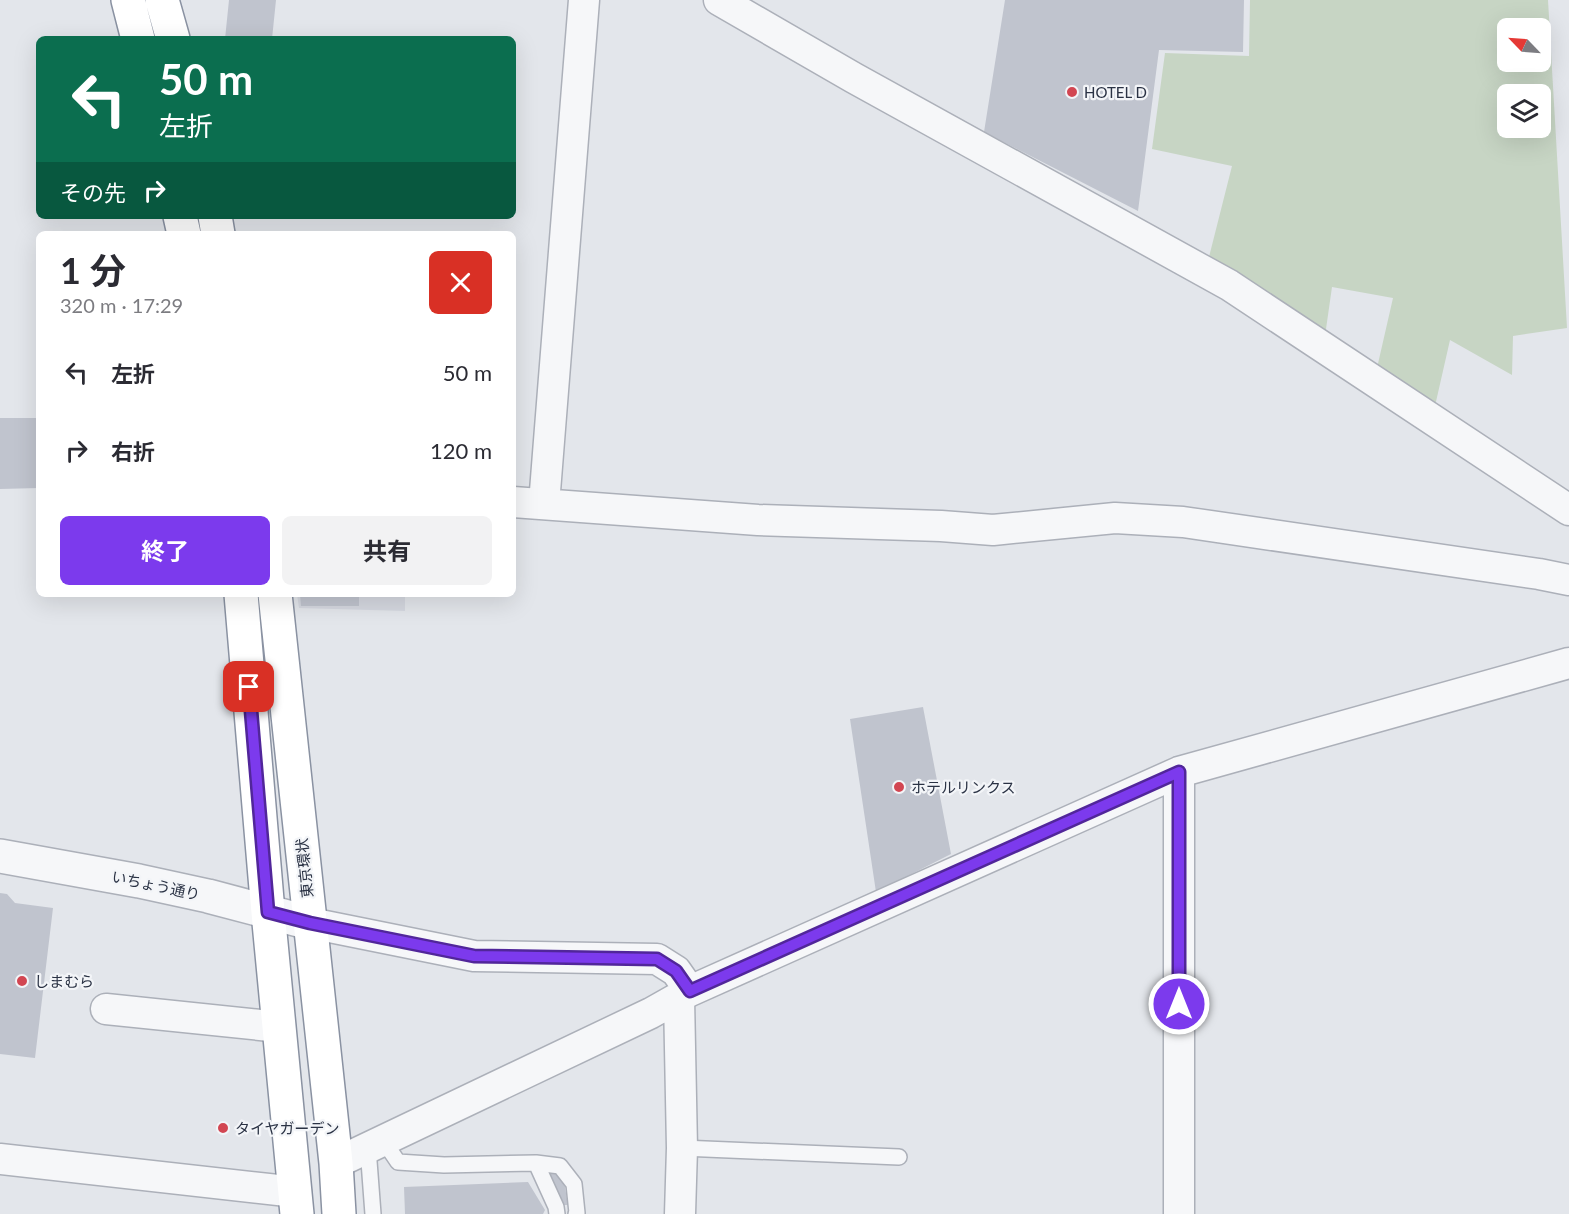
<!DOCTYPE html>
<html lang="ja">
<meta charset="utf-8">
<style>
:root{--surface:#fff;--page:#f2f2f3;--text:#2b2b33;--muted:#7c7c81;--accent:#7c3aed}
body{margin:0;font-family:Lato,"Noto Sans JP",sans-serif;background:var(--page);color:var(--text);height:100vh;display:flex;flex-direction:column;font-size:22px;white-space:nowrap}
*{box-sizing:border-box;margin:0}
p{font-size:20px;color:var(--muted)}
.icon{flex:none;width:33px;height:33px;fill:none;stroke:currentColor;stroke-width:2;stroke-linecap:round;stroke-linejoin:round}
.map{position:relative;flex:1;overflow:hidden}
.drawer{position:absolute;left:36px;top:231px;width:480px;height:366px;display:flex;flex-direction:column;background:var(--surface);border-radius:9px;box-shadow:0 6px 24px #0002}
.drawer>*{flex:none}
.banner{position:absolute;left:36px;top:36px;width:480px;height:183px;border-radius:9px;box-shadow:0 6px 24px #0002;background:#0b6e4f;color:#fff;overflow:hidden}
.needle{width:39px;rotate:295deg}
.tools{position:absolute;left:1497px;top:18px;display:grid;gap:12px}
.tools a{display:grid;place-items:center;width:54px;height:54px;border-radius:9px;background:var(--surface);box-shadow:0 6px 24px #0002;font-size:30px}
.pin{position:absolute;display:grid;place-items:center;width:51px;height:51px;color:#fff;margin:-26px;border-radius:12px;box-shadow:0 3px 9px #0006}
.me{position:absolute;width:66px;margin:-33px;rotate:0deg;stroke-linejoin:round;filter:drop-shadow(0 0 4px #0008)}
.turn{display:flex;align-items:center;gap:21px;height:126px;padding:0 24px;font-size:27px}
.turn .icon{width:78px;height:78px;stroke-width:2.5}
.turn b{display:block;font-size:42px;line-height:51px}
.then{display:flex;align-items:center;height:57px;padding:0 24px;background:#0003;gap:12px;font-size:22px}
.round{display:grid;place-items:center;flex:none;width:63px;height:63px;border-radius:9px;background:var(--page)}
.headline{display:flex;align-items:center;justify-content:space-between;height:102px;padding:0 24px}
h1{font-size:36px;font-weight:700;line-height:45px}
.action{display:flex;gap:12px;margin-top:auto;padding:12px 24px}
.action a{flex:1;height:69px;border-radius:9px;background:var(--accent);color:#fff;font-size:24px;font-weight:700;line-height:69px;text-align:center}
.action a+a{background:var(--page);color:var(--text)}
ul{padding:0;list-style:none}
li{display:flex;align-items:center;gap:18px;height:78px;padding:0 24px}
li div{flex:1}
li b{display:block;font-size:22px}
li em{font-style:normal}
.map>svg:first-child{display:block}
.built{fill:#d5d8e0}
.green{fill:#c7d5c4;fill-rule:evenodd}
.building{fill:#c0c4ce}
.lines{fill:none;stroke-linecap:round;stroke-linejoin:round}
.service-casing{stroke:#acb0b9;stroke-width:18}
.minor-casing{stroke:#acb0b9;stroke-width:33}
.tertiary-casing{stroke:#acb0b9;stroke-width:36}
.trunk-casing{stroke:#8a92a2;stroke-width:36}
.service{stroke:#f6f7f9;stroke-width:15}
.minor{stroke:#f6f7f9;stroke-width:30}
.tertiary{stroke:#f6f7f9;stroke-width:33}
.trunk{stroke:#fff;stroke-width:33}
.route-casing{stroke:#51269a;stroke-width:15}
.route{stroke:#7c3aed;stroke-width:10}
.poi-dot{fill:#d24652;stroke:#f3f5f8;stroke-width:2}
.labels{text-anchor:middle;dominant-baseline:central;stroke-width:4.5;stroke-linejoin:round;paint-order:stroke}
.poi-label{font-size:15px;fill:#2a3244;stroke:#f3f5f8;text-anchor:start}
.street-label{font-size:15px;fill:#2a3244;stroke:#f3f5f8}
</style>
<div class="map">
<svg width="1569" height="1214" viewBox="0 0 1569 1214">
<rect width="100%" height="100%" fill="#e3e6eb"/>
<path class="built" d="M 297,594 L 405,594 L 405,611 L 299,608 Z"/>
<path class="green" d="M 1250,0 L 1548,0 L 1567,328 L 1513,336 L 1512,375 L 1450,340 L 1435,406 L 1377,368 L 1393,298 L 1332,287 L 1325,336 L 1209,257 L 1232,166 L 1152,149 L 1165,53 L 1249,56 ZM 1508,28 L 1540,28 L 1540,62 L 1508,62 ZM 1508,94 L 1540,94 L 1540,128 L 1508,128 Z"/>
<path class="building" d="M 229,0 L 276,0 L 272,39 L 225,39 Z
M 1005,0 L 1244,0 L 1243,52 L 1159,50 L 1138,211 L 984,132 Z
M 0,418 L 39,418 L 39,488 L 0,489 Z
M 300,594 L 359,594 L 359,606 L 301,606 Z
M 923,707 L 951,854 L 876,892 L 850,719 Z
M 0,893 L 7,894 L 15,903 L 53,908 L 35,1058 L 0,1054 Z
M 547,1169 L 563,1176 L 568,1205 L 560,1205 Z
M 528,1182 L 545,1210 L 543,1214 L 405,1214 L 404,1187 Z"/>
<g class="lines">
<defs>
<path id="service" d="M 383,1140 L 398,1162 L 444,1165 L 536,1163 L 556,1207 L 557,1214
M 368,1148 L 373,1214
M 682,1148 L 899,1157
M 536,1163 L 560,1166 L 574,1184 L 577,1213 L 576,1214"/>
<path id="minor" d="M 719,0 L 854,78 L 1229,285 L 1569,510
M 513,502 L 758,520 L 941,526 L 993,530 L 1115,518 L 1183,522 L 1539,574 L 1569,580
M 544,504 L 584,0
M 1179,772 L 1179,1214
M 310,923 L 474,956 L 657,959 L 676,971 L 690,991
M 679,998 L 682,1148 L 680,1214
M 106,1009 L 280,1027
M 0,1159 L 296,1192
M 336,1163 L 651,1013 L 690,991 L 1179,772 L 1569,663"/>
<path id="tertiary" d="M 0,856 L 139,881 L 208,896 L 310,923"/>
<path id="trunk" d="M 128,0 L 138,39
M 162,0 L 173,39
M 180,216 L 184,234
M 215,216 L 218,234
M 241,594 L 268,912 L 297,1214
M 275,594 L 336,1163 L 339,1214"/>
</defs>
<use href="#service" class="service-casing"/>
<use href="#minor" class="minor-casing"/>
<use href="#tertiary" class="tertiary-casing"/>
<use href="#trunk" class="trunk-casing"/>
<use href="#service" class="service"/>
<use href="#minor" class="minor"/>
<use href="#tertiary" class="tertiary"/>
<use href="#trunk" class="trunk"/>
</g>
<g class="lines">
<defs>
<path id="route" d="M 249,687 L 268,912 L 310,923 L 474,956 L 657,959 L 676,971 L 690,991 L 1179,772 L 1179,1004"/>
</defs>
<use href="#route" class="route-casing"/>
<use href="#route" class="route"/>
</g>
<g class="poi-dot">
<circle cx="1072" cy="92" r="6"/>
<circle cx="899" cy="787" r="6"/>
<circle cx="22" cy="981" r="6"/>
<circle cx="223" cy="1128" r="6"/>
</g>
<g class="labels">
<g class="poi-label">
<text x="1084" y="92">HOTEL D</text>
<text x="911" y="787">ホテルリンクス</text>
<text x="34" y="981">しまむら</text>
<text x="235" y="1128">タイヤガーデン</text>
</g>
<g class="street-label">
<text transform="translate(304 868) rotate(-96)">東京環状</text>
<text transform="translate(156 885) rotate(12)">いちょう通り</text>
</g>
</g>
</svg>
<div class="tools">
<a><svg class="needle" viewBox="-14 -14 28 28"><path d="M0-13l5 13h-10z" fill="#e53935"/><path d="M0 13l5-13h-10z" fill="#7c7c81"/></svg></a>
<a><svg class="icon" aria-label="layers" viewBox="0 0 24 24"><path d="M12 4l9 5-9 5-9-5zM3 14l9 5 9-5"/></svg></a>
</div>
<div class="pin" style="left:249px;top:687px;background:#d93025"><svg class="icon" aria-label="arrive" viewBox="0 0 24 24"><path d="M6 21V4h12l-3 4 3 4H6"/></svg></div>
<svg class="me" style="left:1179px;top:1004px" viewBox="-20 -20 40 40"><circle r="17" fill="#7c3aed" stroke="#fff" stroke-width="3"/><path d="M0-11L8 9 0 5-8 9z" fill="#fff"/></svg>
<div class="banner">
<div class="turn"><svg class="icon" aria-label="left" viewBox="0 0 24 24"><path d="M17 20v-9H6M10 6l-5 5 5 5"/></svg><div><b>50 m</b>左折</div></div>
<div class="then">その先<svg class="icon" aria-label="right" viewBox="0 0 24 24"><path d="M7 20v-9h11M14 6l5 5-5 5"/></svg></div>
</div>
<section class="drawer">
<div class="headline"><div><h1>1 分</h1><p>320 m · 17:29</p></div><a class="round" style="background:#d93025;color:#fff"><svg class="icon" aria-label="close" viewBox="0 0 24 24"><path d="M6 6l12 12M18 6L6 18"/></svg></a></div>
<ul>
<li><svg class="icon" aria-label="left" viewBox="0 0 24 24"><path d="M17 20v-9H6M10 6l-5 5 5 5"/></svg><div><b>左折</b></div><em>50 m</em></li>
<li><svg class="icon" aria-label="right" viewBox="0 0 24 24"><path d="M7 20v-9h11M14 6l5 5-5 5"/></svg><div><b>右折</b></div><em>120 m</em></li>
</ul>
<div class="action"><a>終了</a><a>共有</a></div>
</section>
</div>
